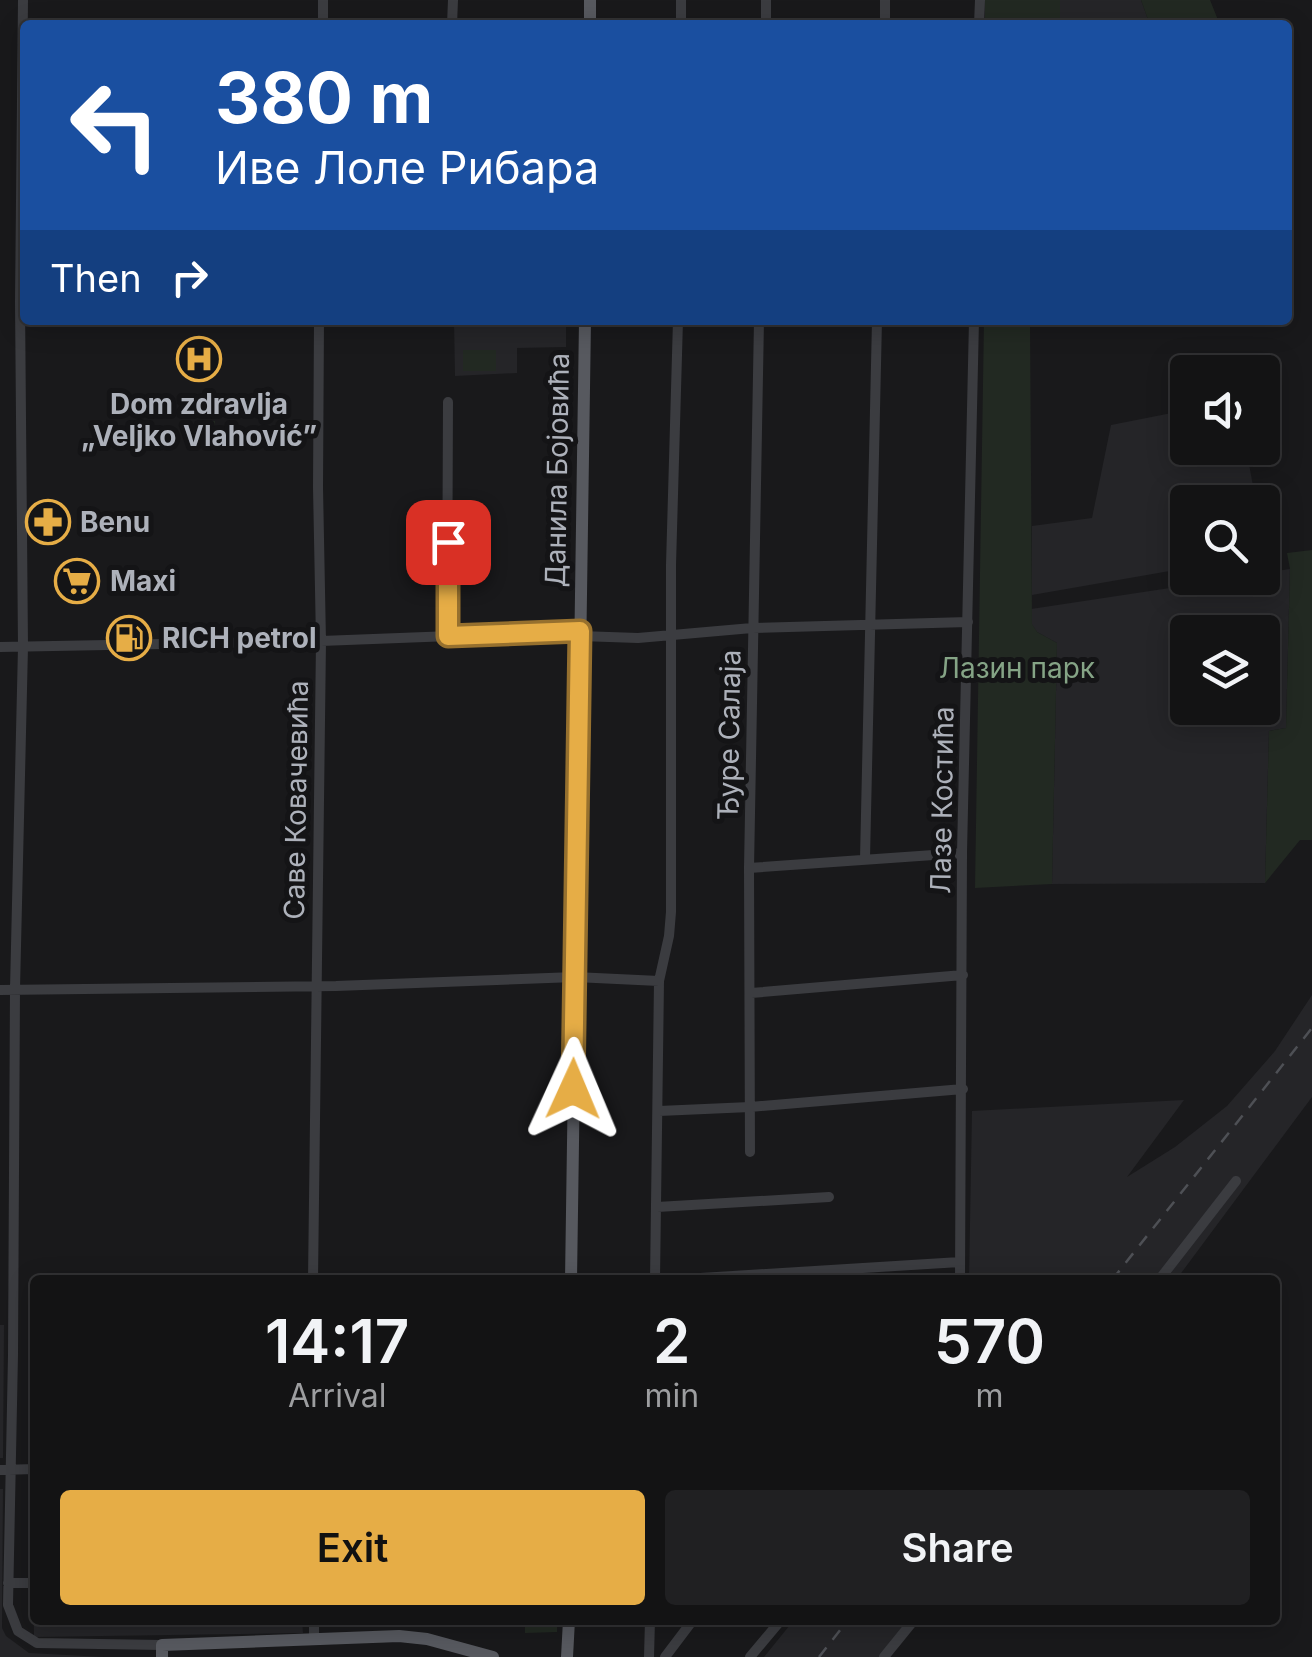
<!DOCTYPE html>
<meta charset="utf-8">
<style>
:root{--surface:#131314;--page:#202022;--text:#f1f3f6;--muted:#9d9ea0;--line:#323234;--accent:#e6ad46}
body{margin:0;font-family:Inter,sans-serif;background:var(--page);color:var(--text);height:100vh;display:flex;flex-direction:column;font-size:38px;white-space:nowrap}
*{box-sizing:border-box;margin:0}
p{font-size:32px;color:var(--muted)}
.icon{flex:none;width:55px;height:55px;fill:none;stroke:currentColor;stroke-width:2;stroke-linecap:round;stroke-linejoin:round}
.map{position:relative;flex:1;overflow:hidden}
.details{position:absolute;left:30px;top:1275px;width:1250px;height:350px;display:flex;flex-direction:column;background:var(--surface);border-radius:10px;box-shadow:0 5px 25px #0003,0 0 0 2px var(--line)}
.details>*{flex:none}
.banner{position:absolute;left:20px;top:20px;width:1272px;height:305px;border-radius:10px;box-shadow:0 5px 25px #0003,0 0 0 2px var(--line);background:#1a4fa0;color:#fff;overflow:hidden}
.fabs{position:absolute;left:1170px;top:355px;display:grid;gap:20px}
.fabs a{display:grid;place-items:center;width:110px;height:110px;border-radius:10px;background:var(--surface);box-shadow:0 5px 25px #0003,0 0 0 2px var(--line);font-size:50px}
.pin{position:absolute;display:grid;place-items:center;width:85px;height:85px;color:#fff;margin:-42px;border-radius:20px;box-shadow:0 5px 15px #0006}
.me{position:absolute;width:110px;margin:-55px;rotate:1deg;stroke-linejoin:round;filter:drop-shadow(0 0 8px #0008)}
.turn{display:flex;align-items:center;gap:35px;height:210px;padding:0 30px;font-size:45px}
.turn .icon{width:130px;height:130px;stroke-width:2.5}
.turn b{display:block;font-size:70px;line-height:85px}
.then{display:flex;align-items:center;height:95px;padding:0 30px;background:#0003;gap:20px;font-size:38px}
.eta{display:flex;justify-content:space-evenly;align-items:center;height:170px;text-align:center}
.eta b{font-size:60px;font-weight:600;line-height:70px}
.cta{display:flex;gap:20px;margin-top:auto;padding:20px 30px}
.cta a{flex:1;height:115px;border-radius:10px;background:var(--accent);color:#111;font-size:40px;font-weight:600;line-height:115px;text-align:center}
.cta a+a{background:var(--page);color:var(--text)}
.map>svg:first-child{display:block}
.built{fill:#252528;fill-rule:evenodd}
.green{fill:#222922}
.lines{fill:none;stroke-linecap:round;stroke-linejoin:round}
.minor{stroke:#3b3c40;stroke-width:10}
.major{stroke:#57595f;stroke-width:12}
.rail{stroke:#4e5055;stroke-width:2.5;stroke-dasharray:12 10;stroke-linecap:butt}
.route-casing{stroke:#96702e;stroke-width:25}
.route{stroke:#e6ad46;stroke-width:18}
.labels{text-anchor:middle;dominant-baseline:central;stroke-width:10;stroke-linejoin:round;paint-order:stroke}
.poi-label{font-size:28px;font-weight:bold;fill:#adb1ba;stroke:#141416;text-anchor:start}
.street-label{font-size:28px;fill:#adb1ba;stroke:#141416}
.park-label{font-size:28px;fill:#85a486;stroke:#141416}
</style>
<div class="map">
<svg width="1312" height="1657" viewBox="0 0 1312 1657">
<rect width="100%" height="100%" fill="#19191b"/>
<path class="built" d="M 1060,0 L 1141,0 L 1150,25 L 1060,25 Z
M 454,320 L 566,320 L 566,347 L 517,348 L 517,373 L 455,376 Z
M 1187,410 L 1188,448 L 1246,448 L 1256,502 L 1188,502 L 1187,568 L 1032,595 L 1032,526 L 1092,518 L 1111,425 Z
M 1290,569 L 1286,728 L 1269,731 L 1265,883 L 1052,884 L 1057,643 L 1037,632 L 1032,625 L 1031,609 L 1236,578 L 1262,578 L 1263,573 ZM 1188,632 L 1262,632 L 1262,708 L 1188,708 Z
M 1312,995 L 1312,1097 L 1176,1280 L 969,1280 L 972,1111 L 1184,1100 L 1127,1177 L 1175,1147 L 1227,1106 L 1275,1051 Z
M 0,1325 L 4,1325 L 3,1458 L 0,1458 Z
M 32,1485 L 35,1485 L 35,1620 L 302,1620 L 303,1633 L 34,1637 Z
M 0,1489 L 3,1489 L 2,1628 L 6,1636 L 29,1653 L 104,1657 L 0,1657 Z
M 794,1620 L 914,1620 L 884,1657 L 764,1657 Z"/>
<path class="green" d="M 985,0 L 1060,0 L 1060,25 L 985,25 Z
M 1141,0 L 1210,0 L 1220,25 L 1150,25 Z
M 984,320 L 1030,320 L 1032,624 L 1037,632 L 1057,643 L 1052,884 L 975,888 Z
M 463,350 L 496,350 L 496,371 L 463,371 Z
M 215,421 L 215,447 L 200,448 L 199,422 Z
M 1312,550 L 1312,840 L 1300,840 L 1265,883 L 1269,731 L 1286,728 L 1290,569 L 1287,553 Z
M 525,1620 L 557,1620 L 557,1632 L 525,1633 Z"/>
<g class="lines">
<path class="minor" d="M 23,0 L 20,302 L 23,647 L 15,989 L 13,1355 L 8,1605 L 18,1631 L 37,1643 L 162,1645
M 323,25 L 323,0
M 452,25 L 453,0
M 681,25 L 681,0
M 766,25 L 766,0
M 885,25 L 885,0
M 979,25 L 980,0
M 447,636 L 448,402
M 580,636 L 638,638 L 752,628 L 968,622
M 0,647 L 321,641 L 580,631
M 865,859 L 877,320
M 749,868 L 962,853
M 0,990 L 336,986 L 575,977 L 659,981
M 751,993 L 963,975
M 659,1111 L 750,1107 L 963,1089
M 750,1152 L 749,868 L 759,320
M 657,1207 L 829,1197
M 313,1280 L 321,641 L 318,487 L 319,320
M 655,1280 L 659,981 L 669,936 L 671,912 L 671,565 L 678,320
M 668,1280 L 960,1262
M 960,1280 L 962,853 L 974,320
M 1159,1280 L 1236,1181
M 0,1470 L 35,1469
M 8,1583 L 35,1583
M 314,1620 L 314,1640
M 649,1657 L 650,1620
M 665,1657 L 693,1620
M 750,1657 L 781,1620
M 884,1657 L 914,1620"/>
<path class="major" d="M 590,25 L 590,0
M 571,1280 L 585,320
M 162,1657 L 162,1645 L 399,1636 L 427,1639 L 493,1657
M 567,1657 L 569,1620"/>
<path class="rail" d="M 1112,1280 L 1312,1028
M 819,1657 L 848,1620"/>
</g>
<g class="lines">
<defs>
<path id="route" d="M 448,542 L 448,636 L 580,631 L 573,1089"/>
</defs>
<use href="#route" class="route-casing"/>
<use href="#route" class="route"/>
</g>
<defs>
<symbol id="hospital-ring" viewBox="-11 -11 22 22"><circle r="9.5" fill="#141416" stroke="#e6ad46" stroke-width="1.5"/><path d="M-5-5h3v3.5h4V-5h3V5h-3V1.5h-4V5h-3Z" fill="#e6ad46"/></symbol>
<symbol id="pharmacy-ring" viewBox="-11 -11 22 22"><circle r="9.5" fill="#141416" stroke="#e6ad46" stroke-width="1.5"/><path d="M-2-6h4v4h4v4h-4v4h-4v-4h-4v-4h4Z" fill="#e6ad46"/></symbol>
<symbol id="supermarket-ring" viewBox="-11 -11 22 22"><circle r="9.5" fill="#141416" stroke="#e6ad46" stroke-width="1.5"/><path d="M-6-5.5h2.5l.6 2H6L4.5 2H-2.5L-4.4-4H-6ZM-1.5 3.2a1.3 1.3 0 1 0 .1 0ZM3 3.2a1.3 1.3 0 1 0 .1 0Z" fill="#e6ad46"/></symbol>
<symbol id="fuel-ring" viewBox="-11 -11 22 22"><circle r="9.5" fill="#141416" stroke="#e6ad46" stroke-width="1.5"/><path d="M-5.5-6h7V0h2V4h1.3V-2.5L3-4.5l.8-.8L6-3V5H2.5V1h-1V6h-7ZM-4.2-4.7v3.2H.2V-4.7Z" fill="#e6ad46"/></symbol>
</defs>
<g fill-rule="evenodd">
<use href="#hospital-ring" x="174" y="334" width="50" height="50"/>
<use href="#pharmacy-ring" x="23" y="497" width="50" height="50"/>
<use href="#supermarket-ring" x="52" y="556" width="50" height="50"/>
<use href="#fuel-ring" x="104" y="613" width="50" height="50"/>
</g>
<g class="labels">
<g class="poi-label">
<text x="199" y="404" text-anchor="middle">Dom zdravlja<tspan x="199" dy="32">„Veljko Vlahović”</tspan></text>
<text x="80" y="522">Benu</text>
<text x="110" y="581">Maxi</text>
<text x="162" y="638">RICH petrol</text>
</g>
<g class="street-label">
<text transform="translate(557 470) rotate(-89)">Данила Бојовића</text>
<text transform="translate(729 735) rotate(-89)">Ђуре Салаја</text>
<text transform="translate(296 800) rotate(-89)">Саве Ковачевића</text>
<text transform="translate(942 800) rotate(-89)">Лазе Костића</text>
</g>
<g class="park-label">
<text x="1017" y="668">Лазин парк</text>
</g>
</g>
</svg>
<div class="fabs">
<a><svg class="icon" aria-label="sound" viewBox="0 0 24 24"><path d="M4 9h4l5-4v14l-5-4H4zM17 9q2 3 0 6"/></svg></a>
<a><svg class="icon" aria-label="search" viewBox="0 0 24 24"><circle cx="10" cy="10" r="6"/><path d="M15 15l6 6"/></svg></a>
<a><svg class="icon" aria-label="layers" viewBox="0 0 24 24"><path d="M12 4l9 5-9 5-9-5zM3 14l9 5 9-5"/></svg></a>
</div>
<div class="pin" style="left:448px;top:542px;background:#d93025"><svg class="icon" aria-label="arrive" viewBox="0 0 24 24"><path d="M6 21V4h12l-3 4 3 4H6"/></svg></div>
<svg class="me" style="left:573px;top:1089px" viewBox="-20 -20 40 40"><path d="M0-17L14 15 0 8-14 15z" fill="#e6ad46" stroke="#fff" stroke-width="4"/></svg>
<div class="banner">
<div class="turn"><svg class="icon" aria-label="left" viewBox="0 0 24 24"><path d="M17 20v-9H6M10 6l-5 5 5 5"/></svg><div><b>380 m</b>Иве Лоле Рибара</div></div>
<div class="then">Then<svg class="icon" aria-label="right" viewBox="0 0 24 24"><path d="M7 20v-9h11M14 6l5 5-5 5"/></svg></div>
</div>
<section class="details">
<div class="eta">
<div><b>14:17</b><p>Arrival</p></div>
<div><b>2</b><p>min</p></div>
<div><b>570</b><p>m</p></div>
</div>
<div class="cta"><a>Exit</a><a>Share</a></div>
</section>
</div>
